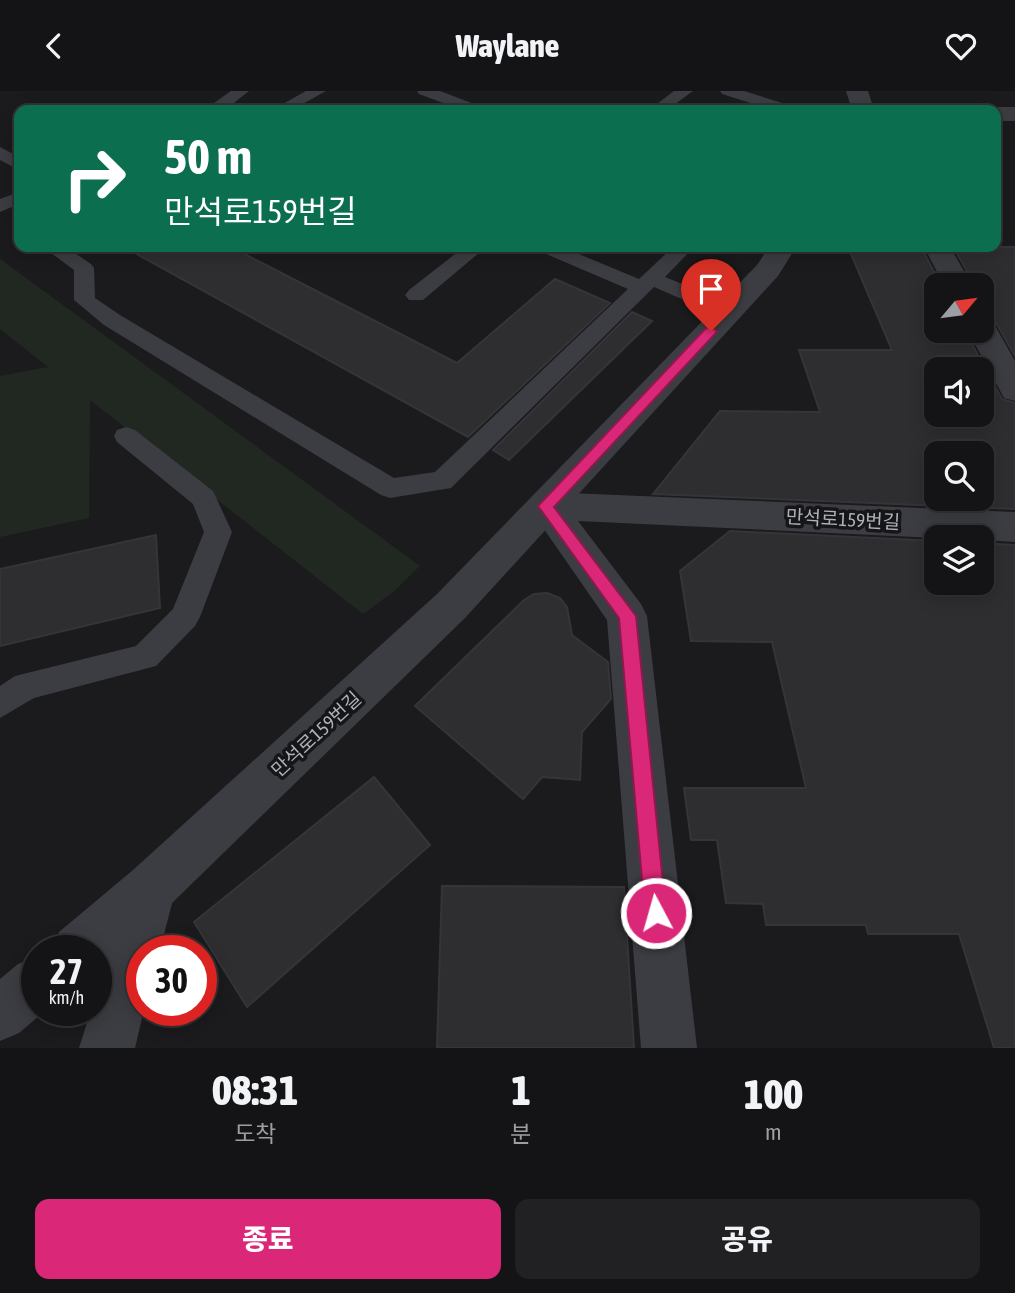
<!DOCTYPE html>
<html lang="ko">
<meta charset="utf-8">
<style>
:root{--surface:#141416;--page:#212123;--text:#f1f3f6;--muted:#9d9ea1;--line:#333335;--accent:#db2777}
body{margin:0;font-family:"Asap Condensed","Noto Sans KR",sans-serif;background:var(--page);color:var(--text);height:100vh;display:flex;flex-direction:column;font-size:26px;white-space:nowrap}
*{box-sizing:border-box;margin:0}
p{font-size:23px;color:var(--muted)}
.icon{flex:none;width:38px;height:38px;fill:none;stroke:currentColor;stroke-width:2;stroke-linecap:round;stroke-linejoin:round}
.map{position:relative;height:957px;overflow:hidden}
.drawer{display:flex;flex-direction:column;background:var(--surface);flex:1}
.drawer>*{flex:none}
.top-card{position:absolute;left:14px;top:14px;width:987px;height:147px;border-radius:14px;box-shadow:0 4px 18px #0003,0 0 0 2px var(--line);background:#0b6e4f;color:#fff;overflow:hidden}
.needle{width:46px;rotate:61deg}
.fabs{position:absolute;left:924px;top:182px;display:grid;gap:14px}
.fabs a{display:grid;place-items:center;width:70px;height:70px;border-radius:14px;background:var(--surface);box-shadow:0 4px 18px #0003,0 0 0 2px var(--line);font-size:35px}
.speed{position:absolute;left:21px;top:844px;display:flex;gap:14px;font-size:35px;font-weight:700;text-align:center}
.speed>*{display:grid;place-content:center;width:91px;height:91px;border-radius:50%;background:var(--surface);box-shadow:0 4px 18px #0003,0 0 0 2px var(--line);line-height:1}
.speed small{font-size:18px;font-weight:400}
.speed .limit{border:10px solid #d22;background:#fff;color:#111}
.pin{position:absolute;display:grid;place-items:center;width:60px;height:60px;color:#fff;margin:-72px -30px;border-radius:50% 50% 50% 0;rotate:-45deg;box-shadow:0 0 7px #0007}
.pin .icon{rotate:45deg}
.me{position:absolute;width:77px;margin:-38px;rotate:354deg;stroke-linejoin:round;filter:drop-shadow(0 0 5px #0008)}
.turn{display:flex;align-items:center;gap:24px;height:147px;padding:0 35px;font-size:32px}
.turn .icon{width:91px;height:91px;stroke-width:2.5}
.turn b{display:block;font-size:49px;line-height:60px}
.eta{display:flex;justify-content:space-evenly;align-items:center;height:119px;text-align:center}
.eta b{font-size:42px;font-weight:800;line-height:49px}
.primary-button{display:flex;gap:14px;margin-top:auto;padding:14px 35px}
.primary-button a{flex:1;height:80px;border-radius:14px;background:var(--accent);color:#fff;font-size:28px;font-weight:800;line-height:80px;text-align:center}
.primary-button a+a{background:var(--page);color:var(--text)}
header{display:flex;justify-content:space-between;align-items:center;height:91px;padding:0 35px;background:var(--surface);font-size:32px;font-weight:800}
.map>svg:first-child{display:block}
.green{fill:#212822}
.building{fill:#2e2e31;stroke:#353539;stroke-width:2;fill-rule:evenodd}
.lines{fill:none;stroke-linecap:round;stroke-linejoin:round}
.service{fill:#3c3d42;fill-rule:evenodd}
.minor{fill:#3c3d42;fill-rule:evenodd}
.tertiary{fill:#3c3d42;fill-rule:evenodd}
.route{fill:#db2777;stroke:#8e194d;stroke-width:2}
.labels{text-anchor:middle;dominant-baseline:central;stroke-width:7;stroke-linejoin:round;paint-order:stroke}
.street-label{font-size:19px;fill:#aeb2bb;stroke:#161618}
</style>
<header><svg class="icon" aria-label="back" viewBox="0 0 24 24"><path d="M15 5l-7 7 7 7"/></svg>Waylane<svg class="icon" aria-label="heart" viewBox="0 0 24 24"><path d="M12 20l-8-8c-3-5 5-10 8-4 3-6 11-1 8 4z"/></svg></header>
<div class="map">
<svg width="1015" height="957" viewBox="0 0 1015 957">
<rect width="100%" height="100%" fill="#1b1b1d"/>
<path class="green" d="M 0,168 L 420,475 L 393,501 L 363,523 L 90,309 L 89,427 L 0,446 L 0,285 L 48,276 L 0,238 Z"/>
<path class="building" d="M 124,156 L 231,156 L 457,272 L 555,188 L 610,212 L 468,346 Z
M 848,156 L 921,156 L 941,194 L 936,194 L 936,240 L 965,240 L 1002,308 L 1015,312 L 1015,418 L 653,403 L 720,320 L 820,321 L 799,259 L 892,259 ZM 936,278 L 982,278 L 982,324 L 936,324 ZM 936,362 L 982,362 L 982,408 L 936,408 Z
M 953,156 L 1015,156 L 1015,265 L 995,230 L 982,226 L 982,194 L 975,194 Z
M 632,221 L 652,230 L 509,369 L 493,359 Z
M 730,440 L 936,450 L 936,492 L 982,492 L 982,452 L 1015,454 L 1015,957 L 994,957 L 959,843 L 868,843 L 866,834 L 766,834 L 763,813 L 726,812 L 717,749 L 691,749 L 684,697 L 806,697 L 772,551 L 691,550 L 680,480 Z
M 156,444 L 160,517 L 0,555 L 0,478 Z
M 547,502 L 560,507 L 567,516 L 572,544 L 608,571 L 611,608 L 582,641 L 580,689 L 542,686 L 523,708 L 415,615 L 524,509 L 534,503 Z
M 374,686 L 430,754 L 247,916 L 194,831 Z
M 442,795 L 624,796 L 634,957 L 437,957 Z"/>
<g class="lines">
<path class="service" d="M 231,0 L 249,0 L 225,19 L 204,19 Z
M 306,0 L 326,0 L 292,19 L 272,19 Z
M 417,0 L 440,0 L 482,16 L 484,19 L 462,19 L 419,3 Z
M 674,0 L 693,0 L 667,19 L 649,19 Z
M 720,0 L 744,0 L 795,16 L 797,19 L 773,19 L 722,3 Z
M 0,56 L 19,66 L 19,79 L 0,69 Z
M 19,101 L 19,113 L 0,121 L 0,108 Z
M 43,156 L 66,156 L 91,173 L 94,177 L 95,207 L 120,224 L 394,387 L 435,381 L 628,198 L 539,160 L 536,156 L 562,156 L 639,188 L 673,156 L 694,156 L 665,186 L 737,215 L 740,220 L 737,225 L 721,225 L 654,196 L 451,397 L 390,407 L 381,404 L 104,234 L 74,209 L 74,179 Z
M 312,156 L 333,156 C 328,164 322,164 313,162 Z
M 464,156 L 486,156 L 423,209 L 409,209 L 405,204 L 409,199 Z
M 126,336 L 135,339 L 213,400 L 232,441 L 200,526 L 195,535 L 156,575 L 34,607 L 0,627 L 0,595 L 15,585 L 136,555 L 173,518 L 204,441 L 193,413 L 117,351 L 114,345 L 117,339 Z"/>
<path class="minor" d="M 996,16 L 1015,16 L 1015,30 L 996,30 L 996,19 L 987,19 Z
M 924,156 L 950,156 L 972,194 L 944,194 Z
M 982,228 L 993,231 L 1015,270 L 1015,310 L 1004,307 L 968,240 L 982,240 Z
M 546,401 L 1015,421 L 1015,451 L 982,449 L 982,446 L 936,447 L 578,430 L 641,513 L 647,525 L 697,957 L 641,957 L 607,529 L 528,415 L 533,405 Z
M 151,772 L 169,779 L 176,797 L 160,859 L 142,859 L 142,919 L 144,919 L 135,957 L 79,957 L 91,919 L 96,919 C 96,880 118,816 133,779 Z"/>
<path class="tertiary" d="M 846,0 L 868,0 L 874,19 L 852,19 Z
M 769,156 L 796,156 L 778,185 L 465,527 L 169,815 L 96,877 L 96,859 L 51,859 L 59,841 L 133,779 L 437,503 L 757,174 Z
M 37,866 L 37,919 L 46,919 L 19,942 L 0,950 L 0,888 L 18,873 Z"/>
</g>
<path class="route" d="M 711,236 L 717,240 L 715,243 L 554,416 L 636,525 L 666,822 L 663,829 L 656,832 L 648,829 L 645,822 L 619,527 L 538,415 L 706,237 Z"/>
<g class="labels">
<g class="street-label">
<text transform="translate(843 428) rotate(3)">만석로159번길</text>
<text transform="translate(316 643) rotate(-43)">만석로159번길</text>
</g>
</g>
</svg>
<div class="fabs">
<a><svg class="needle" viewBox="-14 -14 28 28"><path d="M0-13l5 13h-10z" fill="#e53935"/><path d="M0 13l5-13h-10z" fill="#9d9ea1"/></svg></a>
<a><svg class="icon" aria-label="sound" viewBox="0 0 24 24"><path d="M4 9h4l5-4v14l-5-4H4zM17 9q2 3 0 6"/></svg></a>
<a><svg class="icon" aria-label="search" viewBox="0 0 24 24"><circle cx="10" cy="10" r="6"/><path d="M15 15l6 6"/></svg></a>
<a><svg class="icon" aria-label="layers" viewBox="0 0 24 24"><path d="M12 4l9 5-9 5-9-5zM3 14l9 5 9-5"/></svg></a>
</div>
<div class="speed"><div>27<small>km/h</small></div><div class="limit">30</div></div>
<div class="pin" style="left:711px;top:240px;background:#d93025"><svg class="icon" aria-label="arrive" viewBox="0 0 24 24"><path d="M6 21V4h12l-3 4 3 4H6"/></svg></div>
<svg class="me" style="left:656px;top:822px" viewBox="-20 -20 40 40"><circle r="17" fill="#db2777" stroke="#fff" stroke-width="3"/><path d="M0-11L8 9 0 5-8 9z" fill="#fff"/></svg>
<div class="top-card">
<div class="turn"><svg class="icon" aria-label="right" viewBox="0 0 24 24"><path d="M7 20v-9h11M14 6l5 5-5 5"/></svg><div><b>50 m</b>만석로159번길</div></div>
</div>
</div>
<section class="drawer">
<div class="eta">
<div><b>08:31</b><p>도착</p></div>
<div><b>1</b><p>분</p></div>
<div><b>100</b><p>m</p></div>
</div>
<div class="primary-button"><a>종료</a><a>공유</a></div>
</section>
